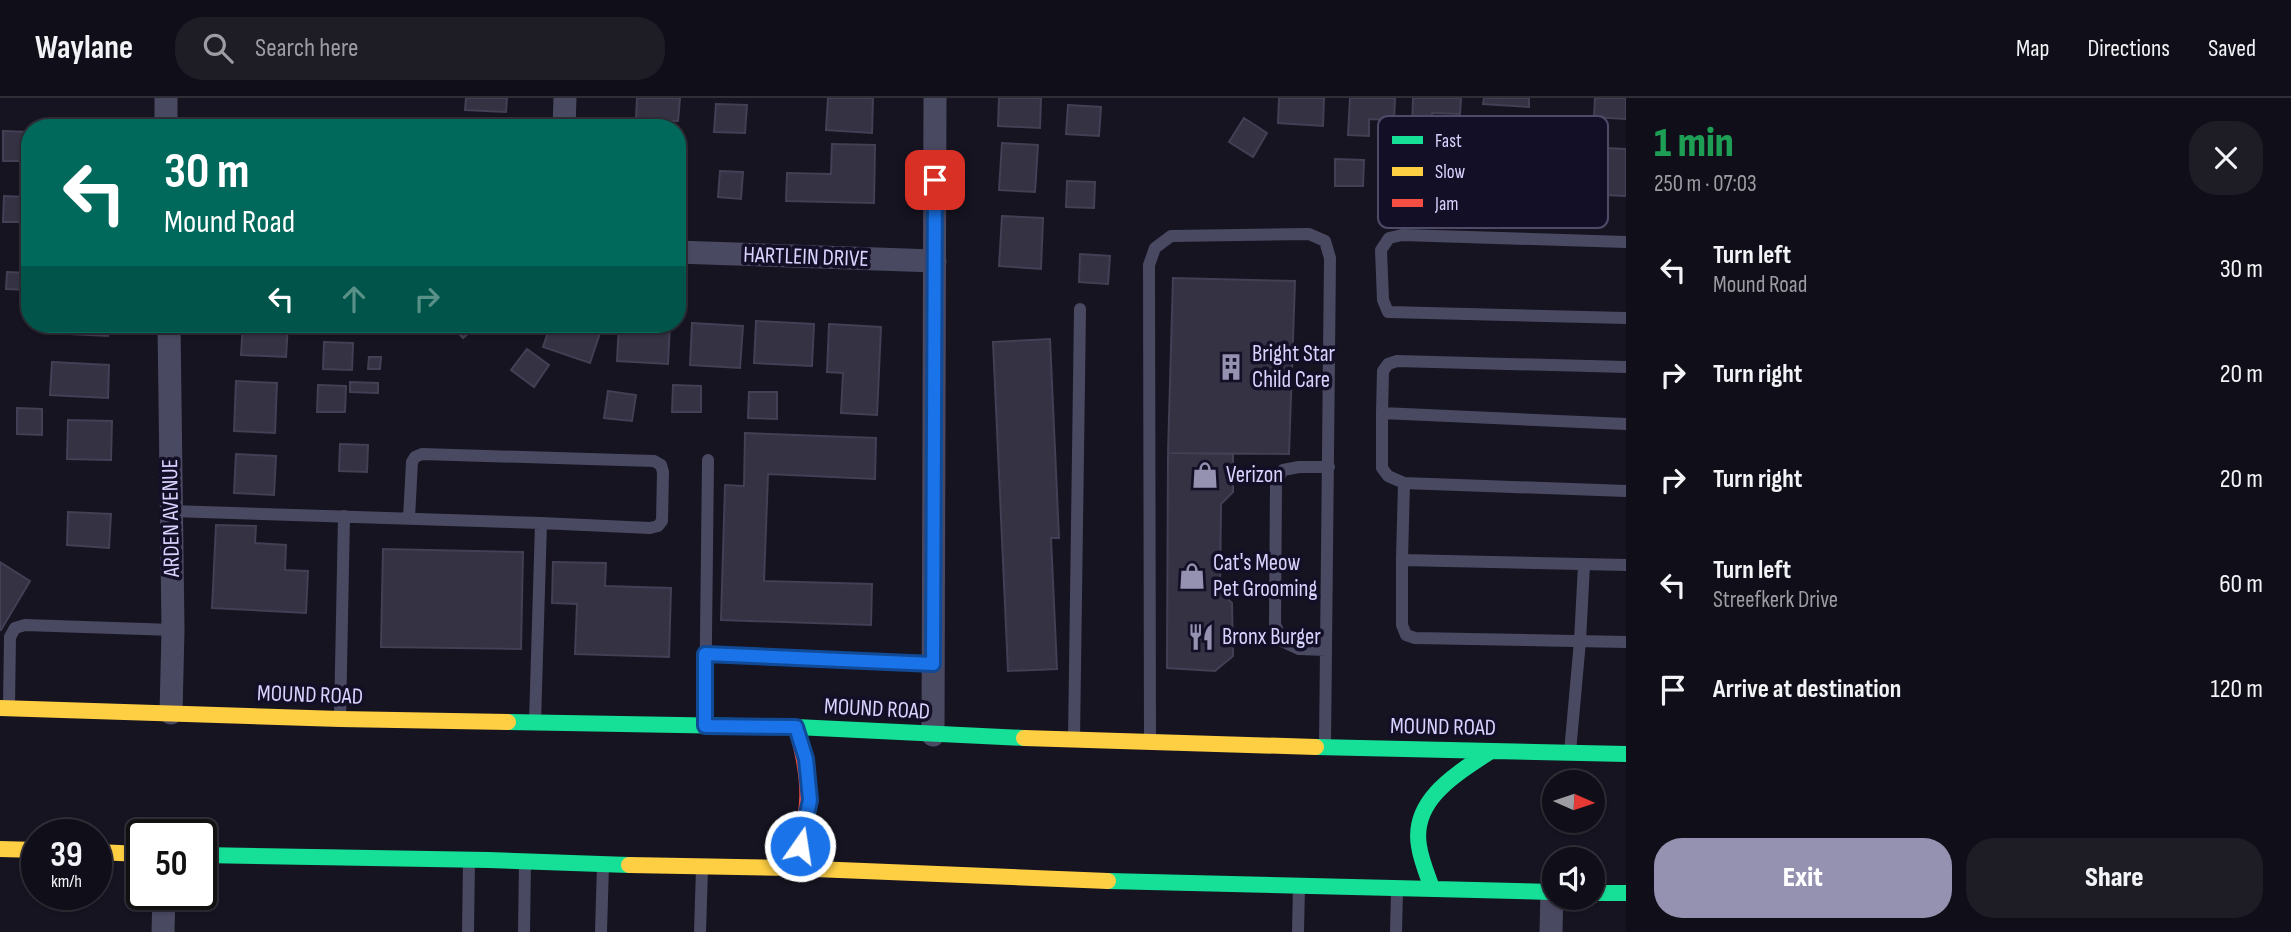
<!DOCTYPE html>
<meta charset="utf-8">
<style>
:root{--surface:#100f19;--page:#1e1d26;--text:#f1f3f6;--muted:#9c9ca2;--line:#302f38;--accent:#9591b1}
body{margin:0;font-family:"Sofia Sans Condensed",sans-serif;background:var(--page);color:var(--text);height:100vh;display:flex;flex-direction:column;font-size:26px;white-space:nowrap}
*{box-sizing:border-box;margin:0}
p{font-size:23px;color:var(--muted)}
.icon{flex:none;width:38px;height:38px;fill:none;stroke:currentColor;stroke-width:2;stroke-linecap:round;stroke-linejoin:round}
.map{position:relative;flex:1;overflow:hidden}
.side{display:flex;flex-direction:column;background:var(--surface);width:665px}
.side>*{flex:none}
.guide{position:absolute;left:21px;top:21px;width:665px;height:214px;border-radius:28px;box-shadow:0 2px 5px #0004,0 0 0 2px var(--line);background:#00695c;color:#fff;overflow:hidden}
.needle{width:46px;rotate:93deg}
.controls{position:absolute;left:1542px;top:672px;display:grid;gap:14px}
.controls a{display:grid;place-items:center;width:63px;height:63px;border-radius:50%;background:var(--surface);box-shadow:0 2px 5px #0004,0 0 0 2px var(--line);font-size:35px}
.speed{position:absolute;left:21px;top:721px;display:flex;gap:14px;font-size:35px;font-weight:700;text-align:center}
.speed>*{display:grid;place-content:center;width:91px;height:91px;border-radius:50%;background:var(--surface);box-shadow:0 2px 5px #0004,0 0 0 2px var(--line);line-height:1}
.speed small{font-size:18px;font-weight:400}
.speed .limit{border:4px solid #111;border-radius:10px;background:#fff;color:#111}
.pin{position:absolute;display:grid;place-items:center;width:60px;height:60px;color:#fff;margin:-30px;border-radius:14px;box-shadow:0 4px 10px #0006}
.me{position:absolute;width:77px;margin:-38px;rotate:13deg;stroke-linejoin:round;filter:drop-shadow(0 0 5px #0008)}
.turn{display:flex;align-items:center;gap:24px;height:147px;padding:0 28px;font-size:32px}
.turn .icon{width:91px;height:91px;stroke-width:2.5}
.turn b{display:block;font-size:49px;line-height:60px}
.lanes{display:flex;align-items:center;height:66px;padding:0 28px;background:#0003;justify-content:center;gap:35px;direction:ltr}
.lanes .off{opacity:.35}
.round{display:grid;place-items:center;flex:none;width:74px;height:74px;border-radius:28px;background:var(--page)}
.summary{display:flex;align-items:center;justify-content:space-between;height:119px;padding:0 28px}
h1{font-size:42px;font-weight:800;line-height:52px;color:#1e9e55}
.cta{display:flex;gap:14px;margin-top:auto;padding:14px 28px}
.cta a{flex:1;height:80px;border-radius:28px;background:var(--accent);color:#fff;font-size:28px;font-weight:800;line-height:80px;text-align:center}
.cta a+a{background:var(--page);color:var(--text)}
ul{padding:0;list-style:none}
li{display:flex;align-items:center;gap:21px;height:105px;padding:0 28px}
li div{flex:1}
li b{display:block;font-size:26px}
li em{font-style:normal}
header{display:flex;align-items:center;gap:42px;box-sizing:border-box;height:98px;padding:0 35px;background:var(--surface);border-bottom:2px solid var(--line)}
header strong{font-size:33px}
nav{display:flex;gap:38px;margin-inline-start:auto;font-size:24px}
.search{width:490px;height:63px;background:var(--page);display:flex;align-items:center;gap:18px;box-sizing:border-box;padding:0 24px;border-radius:28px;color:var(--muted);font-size:26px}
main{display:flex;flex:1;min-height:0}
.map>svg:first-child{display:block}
.building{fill:#343243;stroke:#433f54;stroke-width:2}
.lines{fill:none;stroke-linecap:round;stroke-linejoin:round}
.lane{stroke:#4a4962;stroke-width:12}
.street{stroke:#4a4962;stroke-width:23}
.fast{stroke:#16e098;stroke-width:16}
.slow{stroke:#ffcf43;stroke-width:16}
.jam{stroke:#f24e42;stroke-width:16}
.route-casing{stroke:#114b97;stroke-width:18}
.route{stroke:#1a73e8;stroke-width:12}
.labels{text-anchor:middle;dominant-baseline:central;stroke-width:7;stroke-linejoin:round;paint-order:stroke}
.street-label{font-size:23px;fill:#d9d4ff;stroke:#130f26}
.poi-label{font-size:23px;fill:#d9d4ff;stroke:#130f26;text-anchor:start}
.key{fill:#130f26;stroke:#4e4a67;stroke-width:2}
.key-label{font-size:19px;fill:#d9d4ff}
</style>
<header>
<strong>Waylane</strong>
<div class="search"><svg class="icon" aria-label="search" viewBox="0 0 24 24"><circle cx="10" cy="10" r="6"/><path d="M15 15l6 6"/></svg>Search here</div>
<nav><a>Map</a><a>Directions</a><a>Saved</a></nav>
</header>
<main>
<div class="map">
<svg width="1626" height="834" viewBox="0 0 1626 834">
<rect width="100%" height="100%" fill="#161421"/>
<path class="building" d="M 466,0 L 507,0 L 506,14 L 465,12 Z
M 637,0 L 680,0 L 678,23 L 636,21 Z
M 828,0 L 873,0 L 872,35 L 826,32 Z
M 999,0 L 1041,0 L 1040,30 L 998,28 Z
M 1279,0 L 1324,0 L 1323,28 L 1278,25 Z
M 1350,0 L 1395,0 L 1394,22 L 1369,21 L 1369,38 L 1348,37 Z
M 1413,0 L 1461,0 L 1460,16 L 1432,15 L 1431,33 L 1412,32 Z
M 1484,0 L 1529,0 L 1529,9 L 1483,6 Z
M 1595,0 L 1626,0 L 1626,21 L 1594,19 Z
M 716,6 L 747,7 L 745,35 L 714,34 Z
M 1068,7 L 1101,9 L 1099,38 L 1066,36 Z
M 1244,20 L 1267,35 L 1253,59 L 1229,44 Z
M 397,21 L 425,22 L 425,30 L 397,30 Z
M 453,22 L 494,24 L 493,30 L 452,30 Z
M 321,28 L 349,28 L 349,30 L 321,30 Z
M 3,33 L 29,34 L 29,63 L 3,63 Z
M 1002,45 L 1038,47 L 1035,94 L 999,92 Z
M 832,46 L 875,47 L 874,105 L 786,103 L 787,75 L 831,76 Z
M 1584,49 L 1626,51 L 1626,98 L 1582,96 Z
M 1335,61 L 1364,62 L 1363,88 L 1335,88 Z
M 720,73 L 743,74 L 741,101 L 718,99 Z
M 1067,83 L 1095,84 L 1094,110 L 1066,109 Z
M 4,98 L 28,99 L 28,124 L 3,124 Z
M 1002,118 L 1043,120 L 1041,171 L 999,168 Z
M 1080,156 L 1110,158 L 1108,186 L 1079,184 Z
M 7,174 L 30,175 L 30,192 L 6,191 Z
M 1173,180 L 1295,183 L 1289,356 L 1168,355 Z
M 756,223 L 814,226 L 812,268 L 754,265 Z
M 692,225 L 743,228 L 740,270 L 690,267 Z
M 71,226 L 109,226 L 108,238 L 70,236 Z
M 243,226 L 288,226 L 286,259 L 241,257 Z
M 450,226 L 479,226 L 463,240 Z
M 551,226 L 603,226 L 590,265 L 543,249 Z
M 619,226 L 670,226 L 668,266 L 617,263 Z
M 829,226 L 881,229 L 877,317 L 841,315 L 843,275 L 827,274 Z
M 1050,241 L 1059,440 L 1051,440 L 1057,571 L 1008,573 L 993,244 Z
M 324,244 L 353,245 L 352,272 L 323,271 Z
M 527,251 L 549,267 L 534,289 L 511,272 Z
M 369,259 L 381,259 L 380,271 L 368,271 Z
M 52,264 L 109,267 L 108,300 L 50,297 Z
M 236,283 L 277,285 L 275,335 L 234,333 Z
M 350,284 L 378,285 L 378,295 L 350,294 Z
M 318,287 L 346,288 L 345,314 L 317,314 Z
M 673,287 L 701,288 L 701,314 L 672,314 Z
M 608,293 L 636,297 L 632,323 L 604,320 Z
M 749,294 L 777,294 L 777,321 L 748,320 Z
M 17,310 L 42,311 L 42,337 L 17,336 Z
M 68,322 L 112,323 L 111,362 L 67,361 Z
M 745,335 L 876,340 L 875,381 L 768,376 L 764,483 L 872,486 L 871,527 L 721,522 L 725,387 L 744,388 Z
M 340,346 L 368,347 L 367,374 L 339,373 Z
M 1168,355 L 1233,356 L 1233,394 L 1221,406 L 1220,494 L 1232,505 L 1233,558 L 1215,573 L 1167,570 Z
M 236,356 L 276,358 L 274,397 L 234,395 Z
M 68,414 L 111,416 L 109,450 L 67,447 Z
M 216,427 L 256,428 L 255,445 L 286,447 L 285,472 L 308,473 L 306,515 L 212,510 Z
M 383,451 L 523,454 L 521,551 L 381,549 Z
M 0,464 L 30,483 L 1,532 L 0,531 Z
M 553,464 L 606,465 L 605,488 L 671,490 L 669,559 L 575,556 L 577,506 L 552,505 Z"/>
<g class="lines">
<path class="lane" d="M 1626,144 L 1402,137 L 1389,140 L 1381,152 L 1383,202 L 1388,214 L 1626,220
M 1626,269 L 1397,263 L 1388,266 L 1383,273 L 1382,315 L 1626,326
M 1382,315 L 1382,370 L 1388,378 L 1404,385 L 1402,462 L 1626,467
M 1404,385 L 1626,393
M 171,413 L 541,425 L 535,624
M 409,420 L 412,364 L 415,359 L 422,356 L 654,363 L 661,367 L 663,374 L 662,423 L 658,428 L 650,430 L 541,425
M 1402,462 L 1402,527 L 1406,537 L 1415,540 L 1626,544
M 1326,552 L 1299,551 L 1282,543 L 1275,526 L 1276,384 L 1283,372 L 1299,369 L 1329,369
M 705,557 L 933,566
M 9,608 L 10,539 L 15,530 L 25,527 L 173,532
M 340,621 L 344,418
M 705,628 L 708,362
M 1074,642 L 1080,211
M 1150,643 L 1149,167 L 1155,150 L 1171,138 L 1309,136 L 1325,143 L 1330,160 L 1325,648
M 1570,654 L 1580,543 L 1584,467
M 468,834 L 469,762
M 524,834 L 525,764
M 601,834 L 603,767
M 700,834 L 702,771
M 1298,834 L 1299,788
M 1396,834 L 1397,793"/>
<path class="street" d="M 166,0 L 166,30
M 564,30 L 565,0
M 677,154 L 935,163
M 169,226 L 173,532 L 171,615
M 933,637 L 935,0
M 163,834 L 164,796
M 1551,834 L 1552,794"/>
<path class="fast" d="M 508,624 L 796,629 L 1024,640
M 1316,649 L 1626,656
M 201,757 L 488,762 L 629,767
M 1108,783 L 1554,794
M 1432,790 C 1427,776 1421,762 1419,748 C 1411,701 1458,675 1491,653
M 1592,795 L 1626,795"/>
<path class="slow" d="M 0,610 L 340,621 L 508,624
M 1024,640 L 1316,649
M 0,751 L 37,752
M 96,754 L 142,756
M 629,767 L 790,770 L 1108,783"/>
<path class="jam" d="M 790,770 C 812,716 812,685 796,629"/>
</g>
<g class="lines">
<defs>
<path id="route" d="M 800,748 L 810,702 L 806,661 L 796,629 L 705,628 L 705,556 L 933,566 L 935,82"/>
</defs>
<use href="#route" class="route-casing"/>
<use href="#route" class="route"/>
</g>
<defs>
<symbol id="building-bare" viewBox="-9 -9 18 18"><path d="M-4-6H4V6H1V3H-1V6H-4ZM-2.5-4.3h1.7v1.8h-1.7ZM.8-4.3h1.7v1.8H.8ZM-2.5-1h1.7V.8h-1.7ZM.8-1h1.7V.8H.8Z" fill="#9591b1" stroke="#130f26" stroke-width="2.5" paint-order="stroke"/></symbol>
<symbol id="shop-bare" viewBox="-9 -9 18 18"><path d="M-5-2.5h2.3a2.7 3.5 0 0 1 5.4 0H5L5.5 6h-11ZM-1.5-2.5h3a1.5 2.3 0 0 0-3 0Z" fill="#9591b1" stroke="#130f26" stroke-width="2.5" paint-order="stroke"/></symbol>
<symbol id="restaurant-bare" viewBox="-9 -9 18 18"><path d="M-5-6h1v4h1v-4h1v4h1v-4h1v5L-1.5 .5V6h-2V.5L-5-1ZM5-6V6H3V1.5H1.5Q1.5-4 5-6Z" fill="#9591b1" stroke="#130f26" stroke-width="2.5" paint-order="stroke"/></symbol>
</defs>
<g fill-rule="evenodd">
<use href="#building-bare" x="1212" y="250" width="38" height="38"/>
<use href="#shop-bare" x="1186" y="358" width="38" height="38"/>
<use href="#shop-bare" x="1173" y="459" width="38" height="38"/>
<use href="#restaurant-bare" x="1182" y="520" width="38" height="38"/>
</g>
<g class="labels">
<g class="street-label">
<text transform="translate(806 159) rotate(2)">HARTLEIN DRIVE</text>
<text transform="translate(171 420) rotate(-91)">ARDEN AVENUE</text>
<text transform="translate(310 597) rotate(2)">MOUND ROAD</text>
<text transform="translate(877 611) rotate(3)">MOUND ROAD</text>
<text transform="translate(1443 629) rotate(1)">MOUND ROAD</text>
</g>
<g class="poi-label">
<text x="1252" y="256">Bright Star<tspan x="1252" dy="26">Child Care</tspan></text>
<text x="1226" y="377">Verizon</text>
<text x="1213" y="465">Cat's Meow<tspan x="1213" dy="26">Pet Grooming</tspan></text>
<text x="1222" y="539">Bronx Burger</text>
</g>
</g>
<rect x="1378" y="18" width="230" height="112" rx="10" class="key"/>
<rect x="1392" y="38" width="31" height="8" fill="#16e098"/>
<rect x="1392" y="69" width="31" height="9" fill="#ffcf43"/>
<rect x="1392" y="101" width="31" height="8" fill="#f24e42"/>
<g class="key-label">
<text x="1435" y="49">Fast</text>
<text x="1435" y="80">Slow</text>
<text x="1435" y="112">Jam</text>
</g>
</svg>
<div class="controls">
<a><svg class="needle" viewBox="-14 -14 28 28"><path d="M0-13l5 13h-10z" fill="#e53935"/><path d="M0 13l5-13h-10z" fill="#9c9ca2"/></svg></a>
<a><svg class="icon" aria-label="sound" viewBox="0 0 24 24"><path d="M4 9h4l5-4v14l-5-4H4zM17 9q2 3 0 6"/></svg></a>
</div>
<div class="speed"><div>39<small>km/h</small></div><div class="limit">50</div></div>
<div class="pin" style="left:935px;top:82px;background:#d93025"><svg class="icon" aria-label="arrive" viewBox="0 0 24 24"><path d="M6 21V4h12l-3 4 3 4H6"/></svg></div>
<svg class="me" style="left:800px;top:748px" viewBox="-20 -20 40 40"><circle r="17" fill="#1a73e8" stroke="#fff" stroke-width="3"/><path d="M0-11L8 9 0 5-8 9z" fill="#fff"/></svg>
<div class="guide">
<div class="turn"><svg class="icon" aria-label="left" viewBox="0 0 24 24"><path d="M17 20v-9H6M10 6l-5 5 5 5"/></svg><div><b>30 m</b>Mound Road</div></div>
<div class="lanes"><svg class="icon" aria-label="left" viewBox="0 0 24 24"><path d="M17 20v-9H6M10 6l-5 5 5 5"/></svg><svg class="icon off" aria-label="ahead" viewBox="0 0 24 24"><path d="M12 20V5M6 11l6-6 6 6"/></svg><svg class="icon off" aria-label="right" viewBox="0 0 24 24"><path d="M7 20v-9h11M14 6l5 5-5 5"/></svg></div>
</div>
</div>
<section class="side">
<div class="summary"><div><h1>1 min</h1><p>250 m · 07:03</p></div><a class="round"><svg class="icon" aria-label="close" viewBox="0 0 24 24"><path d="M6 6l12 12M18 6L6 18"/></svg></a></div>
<ul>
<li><svg class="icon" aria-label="left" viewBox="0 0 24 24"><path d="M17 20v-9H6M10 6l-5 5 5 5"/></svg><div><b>Turn left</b><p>Mound Road</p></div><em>30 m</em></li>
<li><svg class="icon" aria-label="right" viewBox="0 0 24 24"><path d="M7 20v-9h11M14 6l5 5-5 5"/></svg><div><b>Turn right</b></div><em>20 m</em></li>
<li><svg class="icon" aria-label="right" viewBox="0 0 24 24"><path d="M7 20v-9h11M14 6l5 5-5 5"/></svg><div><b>Turn right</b></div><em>20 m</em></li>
<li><svg class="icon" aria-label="left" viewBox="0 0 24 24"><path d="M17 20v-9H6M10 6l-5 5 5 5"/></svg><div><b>Turn left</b><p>Streefkerk Drive</p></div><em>60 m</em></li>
<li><svg class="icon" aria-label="arrive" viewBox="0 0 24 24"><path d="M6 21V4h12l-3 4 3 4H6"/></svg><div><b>Arrive at destination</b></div><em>120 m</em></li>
</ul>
<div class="cta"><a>Exit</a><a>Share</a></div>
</section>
</main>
